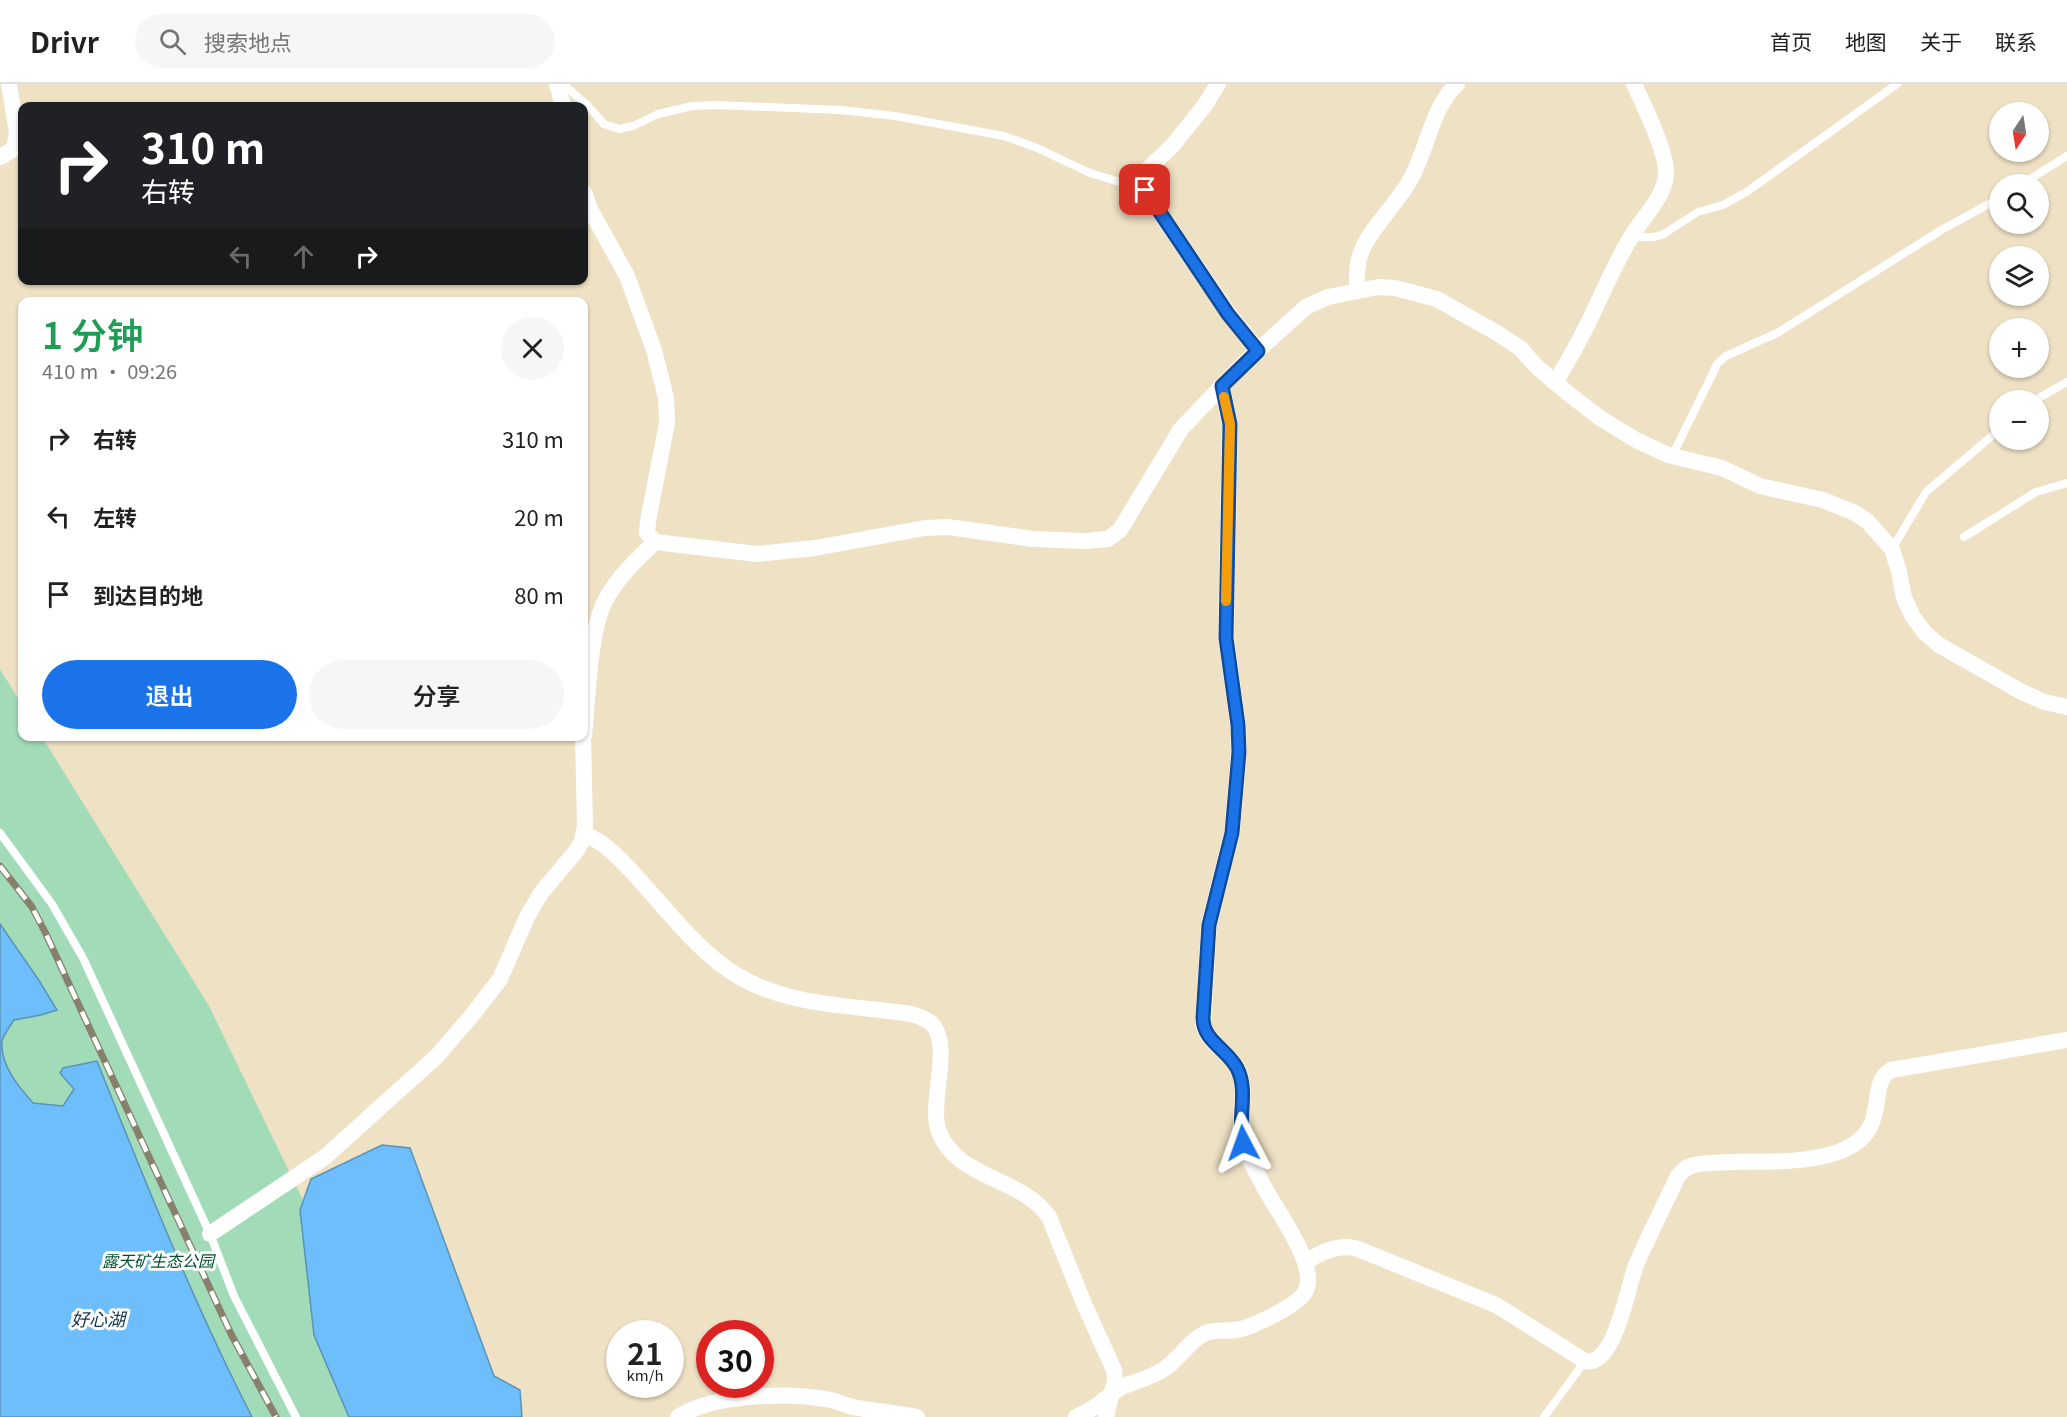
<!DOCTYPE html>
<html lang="zh">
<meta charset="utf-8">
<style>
:root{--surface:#fff;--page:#f6f6f6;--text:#222;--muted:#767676;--line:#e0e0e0;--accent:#1a73e8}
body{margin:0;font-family:Georgia,"Noto Sans SC",serif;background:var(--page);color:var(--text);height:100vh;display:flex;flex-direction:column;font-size:22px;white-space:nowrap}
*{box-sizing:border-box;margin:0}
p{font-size:20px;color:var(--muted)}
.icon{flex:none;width:33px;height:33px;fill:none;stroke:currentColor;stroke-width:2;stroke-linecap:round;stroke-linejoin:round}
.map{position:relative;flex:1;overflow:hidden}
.side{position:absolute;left:18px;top:213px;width:570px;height:444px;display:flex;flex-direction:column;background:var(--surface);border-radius:12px;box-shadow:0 2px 4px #0004}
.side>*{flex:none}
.hud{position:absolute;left:18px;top:18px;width:570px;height:183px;border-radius:12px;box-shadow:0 2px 4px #0004;background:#202124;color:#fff;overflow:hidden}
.needle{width:39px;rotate:192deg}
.fabs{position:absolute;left:1989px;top:18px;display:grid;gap:12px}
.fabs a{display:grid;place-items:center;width:60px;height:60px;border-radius:50%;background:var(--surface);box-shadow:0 2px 4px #0004;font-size:30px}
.speed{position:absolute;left:606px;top:1236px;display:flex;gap:12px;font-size:30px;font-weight:700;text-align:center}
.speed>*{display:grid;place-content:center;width:78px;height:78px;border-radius:50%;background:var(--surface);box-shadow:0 2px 4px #0004;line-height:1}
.speed small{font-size:15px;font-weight:400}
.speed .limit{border:9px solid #d22;background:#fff;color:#111}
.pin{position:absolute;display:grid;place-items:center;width:51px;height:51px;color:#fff;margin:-26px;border-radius:12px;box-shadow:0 3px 9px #0006}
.me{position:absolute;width:66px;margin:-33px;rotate:356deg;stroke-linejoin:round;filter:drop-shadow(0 0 4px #0008)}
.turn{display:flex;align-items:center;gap:21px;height:126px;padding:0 24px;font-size:27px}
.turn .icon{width:78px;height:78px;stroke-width:2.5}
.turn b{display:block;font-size:42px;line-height:51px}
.lanes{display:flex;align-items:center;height:57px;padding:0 24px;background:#0003;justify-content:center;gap:30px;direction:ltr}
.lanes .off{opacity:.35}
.round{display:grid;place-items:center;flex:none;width:63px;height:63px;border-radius:32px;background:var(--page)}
.headline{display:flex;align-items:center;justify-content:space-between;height:102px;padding:0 24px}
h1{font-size:36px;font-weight:600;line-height:45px;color:#1e9e55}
.button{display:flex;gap:12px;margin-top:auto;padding:12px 24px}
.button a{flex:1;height:69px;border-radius:36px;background:var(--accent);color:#fff;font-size:24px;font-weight:600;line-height:69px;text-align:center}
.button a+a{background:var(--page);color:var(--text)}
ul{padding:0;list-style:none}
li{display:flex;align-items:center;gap:18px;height:78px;padding:0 24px}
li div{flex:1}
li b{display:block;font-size:22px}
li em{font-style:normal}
header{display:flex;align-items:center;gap:36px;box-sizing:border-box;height:84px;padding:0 30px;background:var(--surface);border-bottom:2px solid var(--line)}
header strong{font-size:28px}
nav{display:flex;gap:33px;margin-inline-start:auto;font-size:21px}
.search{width:420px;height:54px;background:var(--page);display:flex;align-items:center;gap:15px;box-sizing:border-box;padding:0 21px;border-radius:33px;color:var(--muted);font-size:22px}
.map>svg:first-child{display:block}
.green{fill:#a1dbb8}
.water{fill:#6dbefa;stroke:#5a92b9;stroke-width:1.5}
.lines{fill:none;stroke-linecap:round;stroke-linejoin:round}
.service{stroke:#fff;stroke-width:8}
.minor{stroke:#fff;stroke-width:16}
.rail-casing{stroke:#88806c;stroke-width:7}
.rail{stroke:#fff;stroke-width:4.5;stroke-dasharray:14;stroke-linecap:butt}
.route-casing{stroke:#114b97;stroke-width:15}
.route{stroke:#1a73e8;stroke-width:10}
.slow{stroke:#f59e0b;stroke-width:10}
.labels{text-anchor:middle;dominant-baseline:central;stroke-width:6;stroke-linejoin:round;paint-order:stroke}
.park-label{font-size:16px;font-style:italic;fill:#014f2e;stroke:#fff}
.water-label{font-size:18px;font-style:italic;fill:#13354e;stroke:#fff}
</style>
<header>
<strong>Drivr</strong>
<div class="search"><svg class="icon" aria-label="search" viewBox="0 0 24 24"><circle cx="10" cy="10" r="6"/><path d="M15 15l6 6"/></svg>搜索地点</div>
<nav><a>首页</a><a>地图</a><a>关于</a><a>联系</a></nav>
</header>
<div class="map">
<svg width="2067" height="1333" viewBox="0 0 2067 1333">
<rect width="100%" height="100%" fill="#eee1c4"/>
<path class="green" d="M 0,585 L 22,621 L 22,652 L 42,653 L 209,922 L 408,1333 L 0,1333 Z"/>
<path class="water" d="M 0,840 L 38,895 L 57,926 L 41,931 L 14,936 C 10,942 4,950 2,957 C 0,981 18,1002 33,1019 L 63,1022 L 74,1005 L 60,989 L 63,984 L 97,977 C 145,1097 193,1218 252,1333 L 0,1333 Z
M 382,1061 L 410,1064 L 494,1292 L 520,1306 L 522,1333 L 349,1333 L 314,1251 L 300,1126 L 311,1095 Z"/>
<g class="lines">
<path class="service" d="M 563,0 L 588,22 L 604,40 L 619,45 L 633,42 L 658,30 L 692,22 L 716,21 L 840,26 L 895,32 L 1004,52 L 1037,64 L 1090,89 L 1123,99 L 1143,102
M 2022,100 L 2067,72
M 1631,153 L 1652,153 L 1662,151 L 1698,128 L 1723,121 L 1748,107 L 1897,0
M 2035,316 L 2067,298
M 1672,372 L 1712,291 L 1717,280 L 1726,272 L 1777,249 L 1943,145 L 2000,114
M 1964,453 L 2036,408 L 2067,399
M 1892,465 L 1926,408 L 2000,345
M 0,749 L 52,820 L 83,874 L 210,1150 L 234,1212 L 296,1333
M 1544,1333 L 1585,1277"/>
<path class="minor" d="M 557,0 L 563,22
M 1218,0 L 1205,21 L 1173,61 L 1147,86 L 1143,102 L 1149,113 L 1229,230 L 1258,266
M 0,73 L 14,65 L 17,49 L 9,0
M 584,108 L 591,127 L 627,192 L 654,266 L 666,314 L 667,339 L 648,437 L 647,449 L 655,458 L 757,470 L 815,464 L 925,444 L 948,443 L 1033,455 L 1085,457 L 1108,455 L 1120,446 L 1181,345 L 1243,280 L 1286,241 L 1306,223 L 1328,213 L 1378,203 L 1395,204 L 1437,215 L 1497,249 L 1520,264 L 1538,284 L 1569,310 L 1600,334 L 1636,356 L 1668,371 L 1722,384 L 1760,402 L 1823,416 L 1855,429 L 1867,437 L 1892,465 L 1899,488 L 1904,514 L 1913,533 L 1925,549 L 1939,561 L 2022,608 L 2044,618 L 2067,623
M 1357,207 C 1357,194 1356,179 1362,166 C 1373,141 1395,122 1409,98 C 1427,68 1431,24 1457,0
M 1555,299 C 1564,283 1574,267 1582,251 C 1599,219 1612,184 1631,153 C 1642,134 1665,113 1666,90 C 1668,71 1643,19 1634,0
M 584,652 C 588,615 589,546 606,515 C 618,493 637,475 655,458
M 584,750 C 608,759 626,781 643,800 C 672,832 701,870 738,892 C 791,923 853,921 911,930 C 919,932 926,935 932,940 C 953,962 928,1020 939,1048 C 958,1096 1022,1093 1049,1133 L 1085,1222 L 1114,1286 L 1115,1296 L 1106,1333
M 210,1150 L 325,1073 L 437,972 L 473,930 L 500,895 L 527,833 L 541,809 L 577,766 L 582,757 L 585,741 L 583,652
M 1306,1178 C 1321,1168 1339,1159 1358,1165 L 1496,1221 L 1585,1277 C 1615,1284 1628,1201 1636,1181 C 1649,1151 1664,1122 1678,1092 C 1681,1089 1684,1085 1688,1083 C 1699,1078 1717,1079 1729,1078 C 1764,1077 1804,1080 1838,1068 C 1895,1047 1864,1002 1891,986 L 2067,956
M 678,1333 C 713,1310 790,1308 831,1316 C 838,1318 846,1321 853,1323 C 874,1327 896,1329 917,1333
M 1076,1333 C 1084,1329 1093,1325 1100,1319 C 1107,1314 1114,1307 1122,1303 C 1136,1297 1151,1294 1164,1285 C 1180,1275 1191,1253 1209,1248 C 1219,1245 1231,1248 1241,1245 C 1256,1241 1301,1220 1306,1206 C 1318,1179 1274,1124 1262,1099 C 1253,1082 1242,1063 1241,1044 C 1240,1026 1246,1008 1240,990 C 1233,969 1207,961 1203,939 L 1209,841 L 1232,749 L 1239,668 L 1238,641 L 1226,553 L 1230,340 L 1222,302"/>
<defs>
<path id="rail" d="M 0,782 L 32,823 L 45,848 L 231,1250 L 276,1333"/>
</defs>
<use href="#rail" class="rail-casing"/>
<use href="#rail" class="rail"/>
</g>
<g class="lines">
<defs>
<path id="route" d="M 1145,106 L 1228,230 L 1258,267 L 1222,302 L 1230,340 L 1226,554 L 1238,641 L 1239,668 L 1232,749 L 1209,841 L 1203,934 C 1203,957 1227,965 1237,984 C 1249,1007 1237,1035 1243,1059"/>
</defs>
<use href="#route" class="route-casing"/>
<use href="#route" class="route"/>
<path class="slow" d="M 1224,313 L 1230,340 L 1226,517"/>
</g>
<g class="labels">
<g class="park-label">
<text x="158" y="1176">露天矿生态公园</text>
</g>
<g class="water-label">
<text x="98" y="1234">好心湖</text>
</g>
</g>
</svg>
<div class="fabs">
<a><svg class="needle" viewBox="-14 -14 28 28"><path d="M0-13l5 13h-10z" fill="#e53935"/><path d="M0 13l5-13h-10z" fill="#767676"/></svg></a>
<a><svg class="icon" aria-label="search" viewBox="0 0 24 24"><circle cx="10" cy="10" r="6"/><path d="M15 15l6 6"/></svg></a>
<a><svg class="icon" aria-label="layers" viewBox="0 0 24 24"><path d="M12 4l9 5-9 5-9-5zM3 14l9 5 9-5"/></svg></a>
<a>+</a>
<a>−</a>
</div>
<div class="speed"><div>21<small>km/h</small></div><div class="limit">30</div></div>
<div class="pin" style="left:1145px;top:106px;background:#d93025"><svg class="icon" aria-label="arrive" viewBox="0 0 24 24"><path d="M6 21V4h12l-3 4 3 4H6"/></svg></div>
<svg class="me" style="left:1243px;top:1059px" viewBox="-20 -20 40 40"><path d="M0-17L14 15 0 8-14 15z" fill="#1a73e8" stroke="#fff" stroke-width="4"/></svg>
<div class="hud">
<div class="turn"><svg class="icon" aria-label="right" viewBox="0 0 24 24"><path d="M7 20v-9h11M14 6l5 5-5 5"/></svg><div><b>310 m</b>右转</div></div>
<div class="lanes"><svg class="icon off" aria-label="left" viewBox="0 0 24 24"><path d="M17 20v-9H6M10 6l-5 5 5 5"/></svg><svg class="icon off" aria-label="ahead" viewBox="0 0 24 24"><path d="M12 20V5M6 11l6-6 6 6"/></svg><svg class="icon" aria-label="right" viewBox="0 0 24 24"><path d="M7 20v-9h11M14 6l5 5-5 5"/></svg></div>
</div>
<section class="side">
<div class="headline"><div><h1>1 分钟</h1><p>410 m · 09:26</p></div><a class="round"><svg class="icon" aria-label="close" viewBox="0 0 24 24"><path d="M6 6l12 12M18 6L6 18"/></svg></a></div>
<ul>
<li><svg class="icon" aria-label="right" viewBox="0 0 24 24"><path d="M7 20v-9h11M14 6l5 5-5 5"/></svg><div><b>右转</b></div><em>310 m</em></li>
<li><svg class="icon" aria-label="left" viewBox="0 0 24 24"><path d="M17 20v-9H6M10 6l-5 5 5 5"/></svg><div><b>左转</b></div><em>20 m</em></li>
<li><svg class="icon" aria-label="arrive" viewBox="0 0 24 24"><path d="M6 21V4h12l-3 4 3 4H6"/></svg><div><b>到达目的地</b></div><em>80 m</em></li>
</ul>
<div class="button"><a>退出</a><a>分享</a></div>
</section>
</div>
